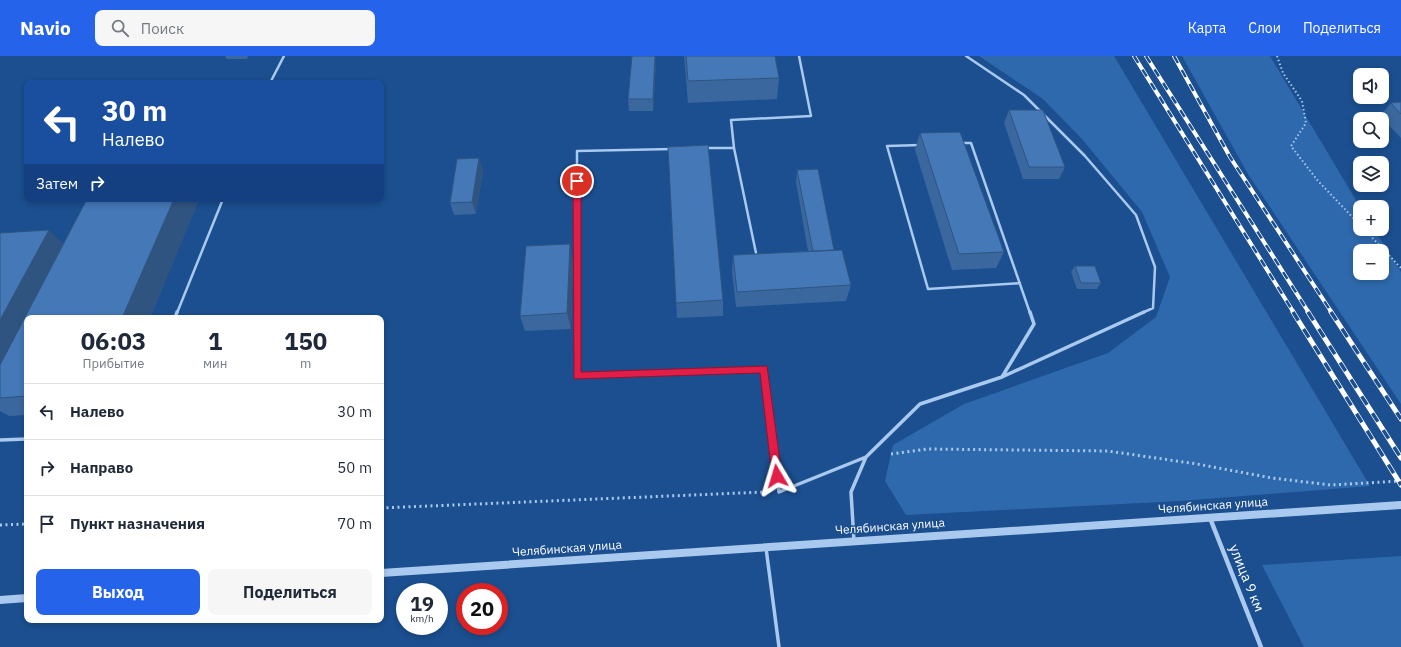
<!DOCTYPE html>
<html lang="ru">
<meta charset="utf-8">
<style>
:root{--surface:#fff;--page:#f6f6f7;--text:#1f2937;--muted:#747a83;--line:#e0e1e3;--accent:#2563eb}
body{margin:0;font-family:"IBM Plex Sans",sans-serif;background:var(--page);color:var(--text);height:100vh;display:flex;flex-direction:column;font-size:15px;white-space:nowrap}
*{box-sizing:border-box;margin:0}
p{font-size:13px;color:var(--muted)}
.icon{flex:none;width:22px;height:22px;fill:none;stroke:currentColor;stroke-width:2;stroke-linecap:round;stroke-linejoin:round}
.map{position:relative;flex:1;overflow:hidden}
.details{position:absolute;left:24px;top:259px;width:360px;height:308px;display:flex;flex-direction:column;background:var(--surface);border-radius:8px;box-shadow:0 2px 6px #0003}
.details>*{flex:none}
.hud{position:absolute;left:24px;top:24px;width:360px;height:122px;border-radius:8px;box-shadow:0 2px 6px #0003;background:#1a4fa0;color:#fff;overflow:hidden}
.buttons{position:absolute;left:1353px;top:12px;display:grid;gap:8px}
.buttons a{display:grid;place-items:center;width:36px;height:36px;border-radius:8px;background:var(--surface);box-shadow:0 2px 6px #0003;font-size:20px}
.speed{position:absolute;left:396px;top:527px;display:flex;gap:8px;font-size:20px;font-weight:700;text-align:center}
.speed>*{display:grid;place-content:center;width:52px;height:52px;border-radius:50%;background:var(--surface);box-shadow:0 2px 6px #0003;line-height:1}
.speed small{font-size:10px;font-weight:400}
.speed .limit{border:6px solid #d22;background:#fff;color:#111}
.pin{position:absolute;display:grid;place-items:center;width:34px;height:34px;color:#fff;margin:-17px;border:2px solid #fff;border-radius:50%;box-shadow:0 1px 4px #0007}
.me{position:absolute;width:44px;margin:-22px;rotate:353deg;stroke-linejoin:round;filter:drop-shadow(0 0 3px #0008)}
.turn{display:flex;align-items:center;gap:14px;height:84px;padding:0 12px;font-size:18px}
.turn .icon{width:52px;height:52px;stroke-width:2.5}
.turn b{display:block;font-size:28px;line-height:34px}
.then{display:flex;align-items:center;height:38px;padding:0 12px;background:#0003;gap:8px;font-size:15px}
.eta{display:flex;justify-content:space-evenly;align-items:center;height:68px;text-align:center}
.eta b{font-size:24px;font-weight:700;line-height:28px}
.primary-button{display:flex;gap:8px;margin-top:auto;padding:8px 12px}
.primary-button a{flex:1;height:46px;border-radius:8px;background:var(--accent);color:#fff;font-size:16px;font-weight:700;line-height:46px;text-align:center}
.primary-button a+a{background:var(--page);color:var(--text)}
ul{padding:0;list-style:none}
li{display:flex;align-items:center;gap:12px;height:56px;padding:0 12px;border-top:1px solid var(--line)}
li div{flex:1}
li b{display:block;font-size:15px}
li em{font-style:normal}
header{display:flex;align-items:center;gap:24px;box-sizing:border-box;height:56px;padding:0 20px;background:var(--accent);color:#fff}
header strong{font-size:19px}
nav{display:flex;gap:22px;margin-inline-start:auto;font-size:14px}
.search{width:280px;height:36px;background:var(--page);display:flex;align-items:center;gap:10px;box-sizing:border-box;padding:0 14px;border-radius:8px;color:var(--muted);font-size:15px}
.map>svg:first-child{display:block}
.green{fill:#2e69ad;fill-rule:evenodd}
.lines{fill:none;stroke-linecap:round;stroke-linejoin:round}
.path-far1{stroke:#a9c9ee;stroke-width:2;stroke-dasharray:1.5 2.5;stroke-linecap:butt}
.path{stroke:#a9c9ee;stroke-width:3;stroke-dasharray:2 3.5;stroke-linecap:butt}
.service-far1{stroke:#a9c9ee;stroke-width:2.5}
.service{stroke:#a9c9ee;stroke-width:3.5}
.minor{stroke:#a9c9ee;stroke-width:4.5}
.tertiary{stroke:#a9c9ee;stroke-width:8}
.rail-far1-casing{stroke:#fff;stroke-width:4}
.rail-casing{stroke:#fff;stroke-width:5}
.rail-far1{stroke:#1b4f8f;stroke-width:2.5;stroke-dasharray:8;stroke-linecap:butt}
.rail{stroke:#1b4f8f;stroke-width:3.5;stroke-dasharray:10;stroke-linecap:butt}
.wall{fill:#3a679d}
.shaded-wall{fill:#305480}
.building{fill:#4478b7;stroke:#305480}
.route{fill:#e11d48;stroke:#92132f}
.labels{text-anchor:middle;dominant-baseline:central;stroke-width:3;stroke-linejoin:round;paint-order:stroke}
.street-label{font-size:12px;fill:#fff;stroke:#1b4f8f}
.near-street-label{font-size:14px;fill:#fff;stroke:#1b4f8f}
</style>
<header>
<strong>Navio</strong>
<div class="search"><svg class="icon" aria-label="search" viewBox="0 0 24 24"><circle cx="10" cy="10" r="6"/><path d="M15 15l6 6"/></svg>Поиск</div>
<nav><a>Карта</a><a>Слои</a><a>Поделиться</a></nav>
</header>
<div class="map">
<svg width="1401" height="591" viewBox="0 0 1401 591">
<rect width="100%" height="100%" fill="#1b4f8f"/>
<path class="green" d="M 979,0 L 1114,0 L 1370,430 L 1180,445 L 906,459 L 885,425 L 893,389 L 964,348 L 1108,297 L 1156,261 L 1170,221 L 1142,156 L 1082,83 L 1043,43 Z
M 1182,0 L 1270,0 L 1360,151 L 1360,173 L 1374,173 L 1401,216 L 1401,348 L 1248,118 ZM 1360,195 L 1382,195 L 1382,217 L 1360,217 Z
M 1401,500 L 1401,591 L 1304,591 L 1262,509 Z"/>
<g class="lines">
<path class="path-far1" d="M 1277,0 L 1283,17 L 1302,45 L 1306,67 L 1291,90 L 1318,125 L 1360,169
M 1364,173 L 1401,212"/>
<path class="path" d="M 891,398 L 927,393 L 1108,395 L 1197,408 L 1272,422 L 1331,429 L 1401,425
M 381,452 L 765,436
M 0,469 L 27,468"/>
<path class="service-far1" d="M 966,0 L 1024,39 L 1085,100 L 1136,159 L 1155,211 L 1153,252 L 1142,257
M 270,27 L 284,0
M 960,87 L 971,87 L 1030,257
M 921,89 L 887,90 L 928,233 L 1020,227
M 705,92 L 734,92 L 756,197
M 734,92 L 731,64 L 811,60 L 799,0
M 177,257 L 223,143
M 577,257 L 577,95 L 672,93"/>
<path class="service" d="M 577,256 L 577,320 L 764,313 L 779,436 L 866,401
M 175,262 L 177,256
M 1002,321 L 1034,268 L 1030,256
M 0,384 L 27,383
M 854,485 L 851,436 L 866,401 L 920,348 L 1002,321 L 1144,256
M 766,492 L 779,591"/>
<path class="minor" d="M 1210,462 L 1261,591"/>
<path class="tertiary" d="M 381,517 L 1401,449
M 0,544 L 27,542"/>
<defs>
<path id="rail-far1" d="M 1134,0 L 1294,257
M 1146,0 L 1309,257
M 1174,0 L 1230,101 L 1332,257"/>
<path id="rail" d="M 1293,256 L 1401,429
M 1308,256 L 1401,402
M 1331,256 L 1401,363"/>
</defs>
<use href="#rail-far1" class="rail-far1-casing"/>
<use href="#rail" class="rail-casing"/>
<use href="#rail-far1" class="rail-far1"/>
<use href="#rail" class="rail"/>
</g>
<path class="wall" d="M 225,0 L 248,0 L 247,3 L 227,3 Z
M 632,0 L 656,0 L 656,7 L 653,55 L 629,55 L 628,43 Z
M 684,0 L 775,0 L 779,22 L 777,43 L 688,47 Z
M 1401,46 L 1401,82 L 1380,60 L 1391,47 Z
M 1009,54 L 1065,111 L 1059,123 L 1023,123 L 1004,67 Z
M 920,77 L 1004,196 L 996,212 L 952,214 L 915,94 Z
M 668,91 L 723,244 L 723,260 L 677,262 Z
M 483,114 L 476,158 L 454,159 L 450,147 Z
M 797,114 L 851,229 L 846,245 L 736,251 L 732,216 L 733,199 L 808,195 L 796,126 Z
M 87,143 L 199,143 L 150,262 L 27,262 L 27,359 L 9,360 L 0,355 L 0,177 L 63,188 Z
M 573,204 L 571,273 L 525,275 L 520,260 Z
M 1075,210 L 1101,227 L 1097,233 L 1077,233 L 1071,216 Z"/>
<path class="shaded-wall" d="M 655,0 L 656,0 L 656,7 L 653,55 L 653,43 Z
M 479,102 L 483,114 L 476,158 L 472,146 Z
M 174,143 L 199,143 L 150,262 L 122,262 Z
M 49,174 L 70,195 L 0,330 L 0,264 Z
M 570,188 L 573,204 L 571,273 L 567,257 Z"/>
<path class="building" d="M 632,0 L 655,0 L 653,43 L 628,43 Z
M 686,0 L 775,0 L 779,22 L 688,25 Z
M 1401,46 L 1401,58 L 1391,47 Z
M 1009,54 L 1043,54 L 1065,111 L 1029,111 Z
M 960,76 L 1004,196 L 959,198 L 920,77 Z
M 708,89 L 723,244 L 676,247 L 668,91 Z
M 479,102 L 472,146 L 450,147 L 457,103 Z
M 818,113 L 834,194 L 813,195 L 797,114 Z
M 87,143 L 174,143 L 122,262 L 27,262 L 27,340 L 0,342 L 0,309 Z
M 49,174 L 0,264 L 0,177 Z
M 570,188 L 567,257 L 520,260 L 526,190 Z
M 842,194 L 851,229 L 737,236 L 733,199 Z
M 1075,210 L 1095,210 L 1101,227 L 1081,227 Z"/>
<path class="route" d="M 577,122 L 581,125 L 581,316 L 767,310 L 782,420 L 781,424 L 777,425 L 774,424 L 772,420 L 760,317 L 574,323 L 573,125 Z"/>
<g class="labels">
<g class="street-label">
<text transform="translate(1213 449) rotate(-4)">Челябинская улица</text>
<text transform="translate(890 470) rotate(-4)">Челябинская улица</text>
<text transform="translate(567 492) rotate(-4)">Челябинская улица</text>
</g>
<g class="near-street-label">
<text transform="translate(1247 522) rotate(68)">улица 9 км</text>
</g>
</g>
</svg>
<div class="buttons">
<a><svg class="icon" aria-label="sound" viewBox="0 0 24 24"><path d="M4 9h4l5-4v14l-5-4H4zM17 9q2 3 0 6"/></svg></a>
<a><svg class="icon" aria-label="search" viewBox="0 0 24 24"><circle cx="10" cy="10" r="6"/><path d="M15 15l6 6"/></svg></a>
<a><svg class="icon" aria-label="layers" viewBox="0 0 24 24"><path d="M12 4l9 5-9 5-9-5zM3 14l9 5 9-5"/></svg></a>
<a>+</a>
<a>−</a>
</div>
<div class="speed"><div>19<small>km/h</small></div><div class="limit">20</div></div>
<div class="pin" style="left:577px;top:125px;background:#d93025"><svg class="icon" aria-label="arrive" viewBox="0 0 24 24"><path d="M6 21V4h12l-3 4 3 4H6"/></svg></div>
<svg class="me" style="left:777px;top:420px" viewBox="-20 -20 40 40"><path d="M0-17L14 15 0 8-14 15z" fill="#e11d48" stroke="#fff" stroke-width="4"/></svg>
<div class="hud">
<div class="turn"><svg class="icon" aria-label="left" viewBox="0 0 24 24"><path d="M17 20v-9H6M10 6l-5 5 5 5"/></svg><div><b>30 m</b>Налево</div></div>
<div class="then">Затем<svg class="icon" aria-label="right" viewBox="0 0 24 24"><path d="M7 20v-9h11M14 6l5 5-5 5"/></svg></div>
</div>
<section class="details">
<div class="eta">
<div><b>06:03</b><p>Прибытие</p></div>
<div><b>1</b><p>мин</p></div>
<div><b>150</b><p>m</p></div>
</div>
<ul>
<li><svg class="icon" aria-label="left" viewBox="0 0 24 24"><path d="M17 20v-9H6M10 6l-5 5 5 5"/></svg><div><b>Налево</b></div><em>30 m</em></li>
<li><svg class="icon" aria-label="right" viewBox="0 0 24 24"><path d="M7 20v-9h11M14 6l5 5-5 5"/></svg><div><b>Направо</b></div><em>50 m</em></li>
<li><svg class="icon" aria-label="arrive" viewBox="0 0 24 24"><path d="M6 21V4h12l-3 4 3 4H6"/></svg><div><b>Пункт назначения</b></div><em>70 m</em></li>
</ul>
<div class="primary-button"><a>Выход</a><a>Поделиться</a></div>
</section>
</div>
